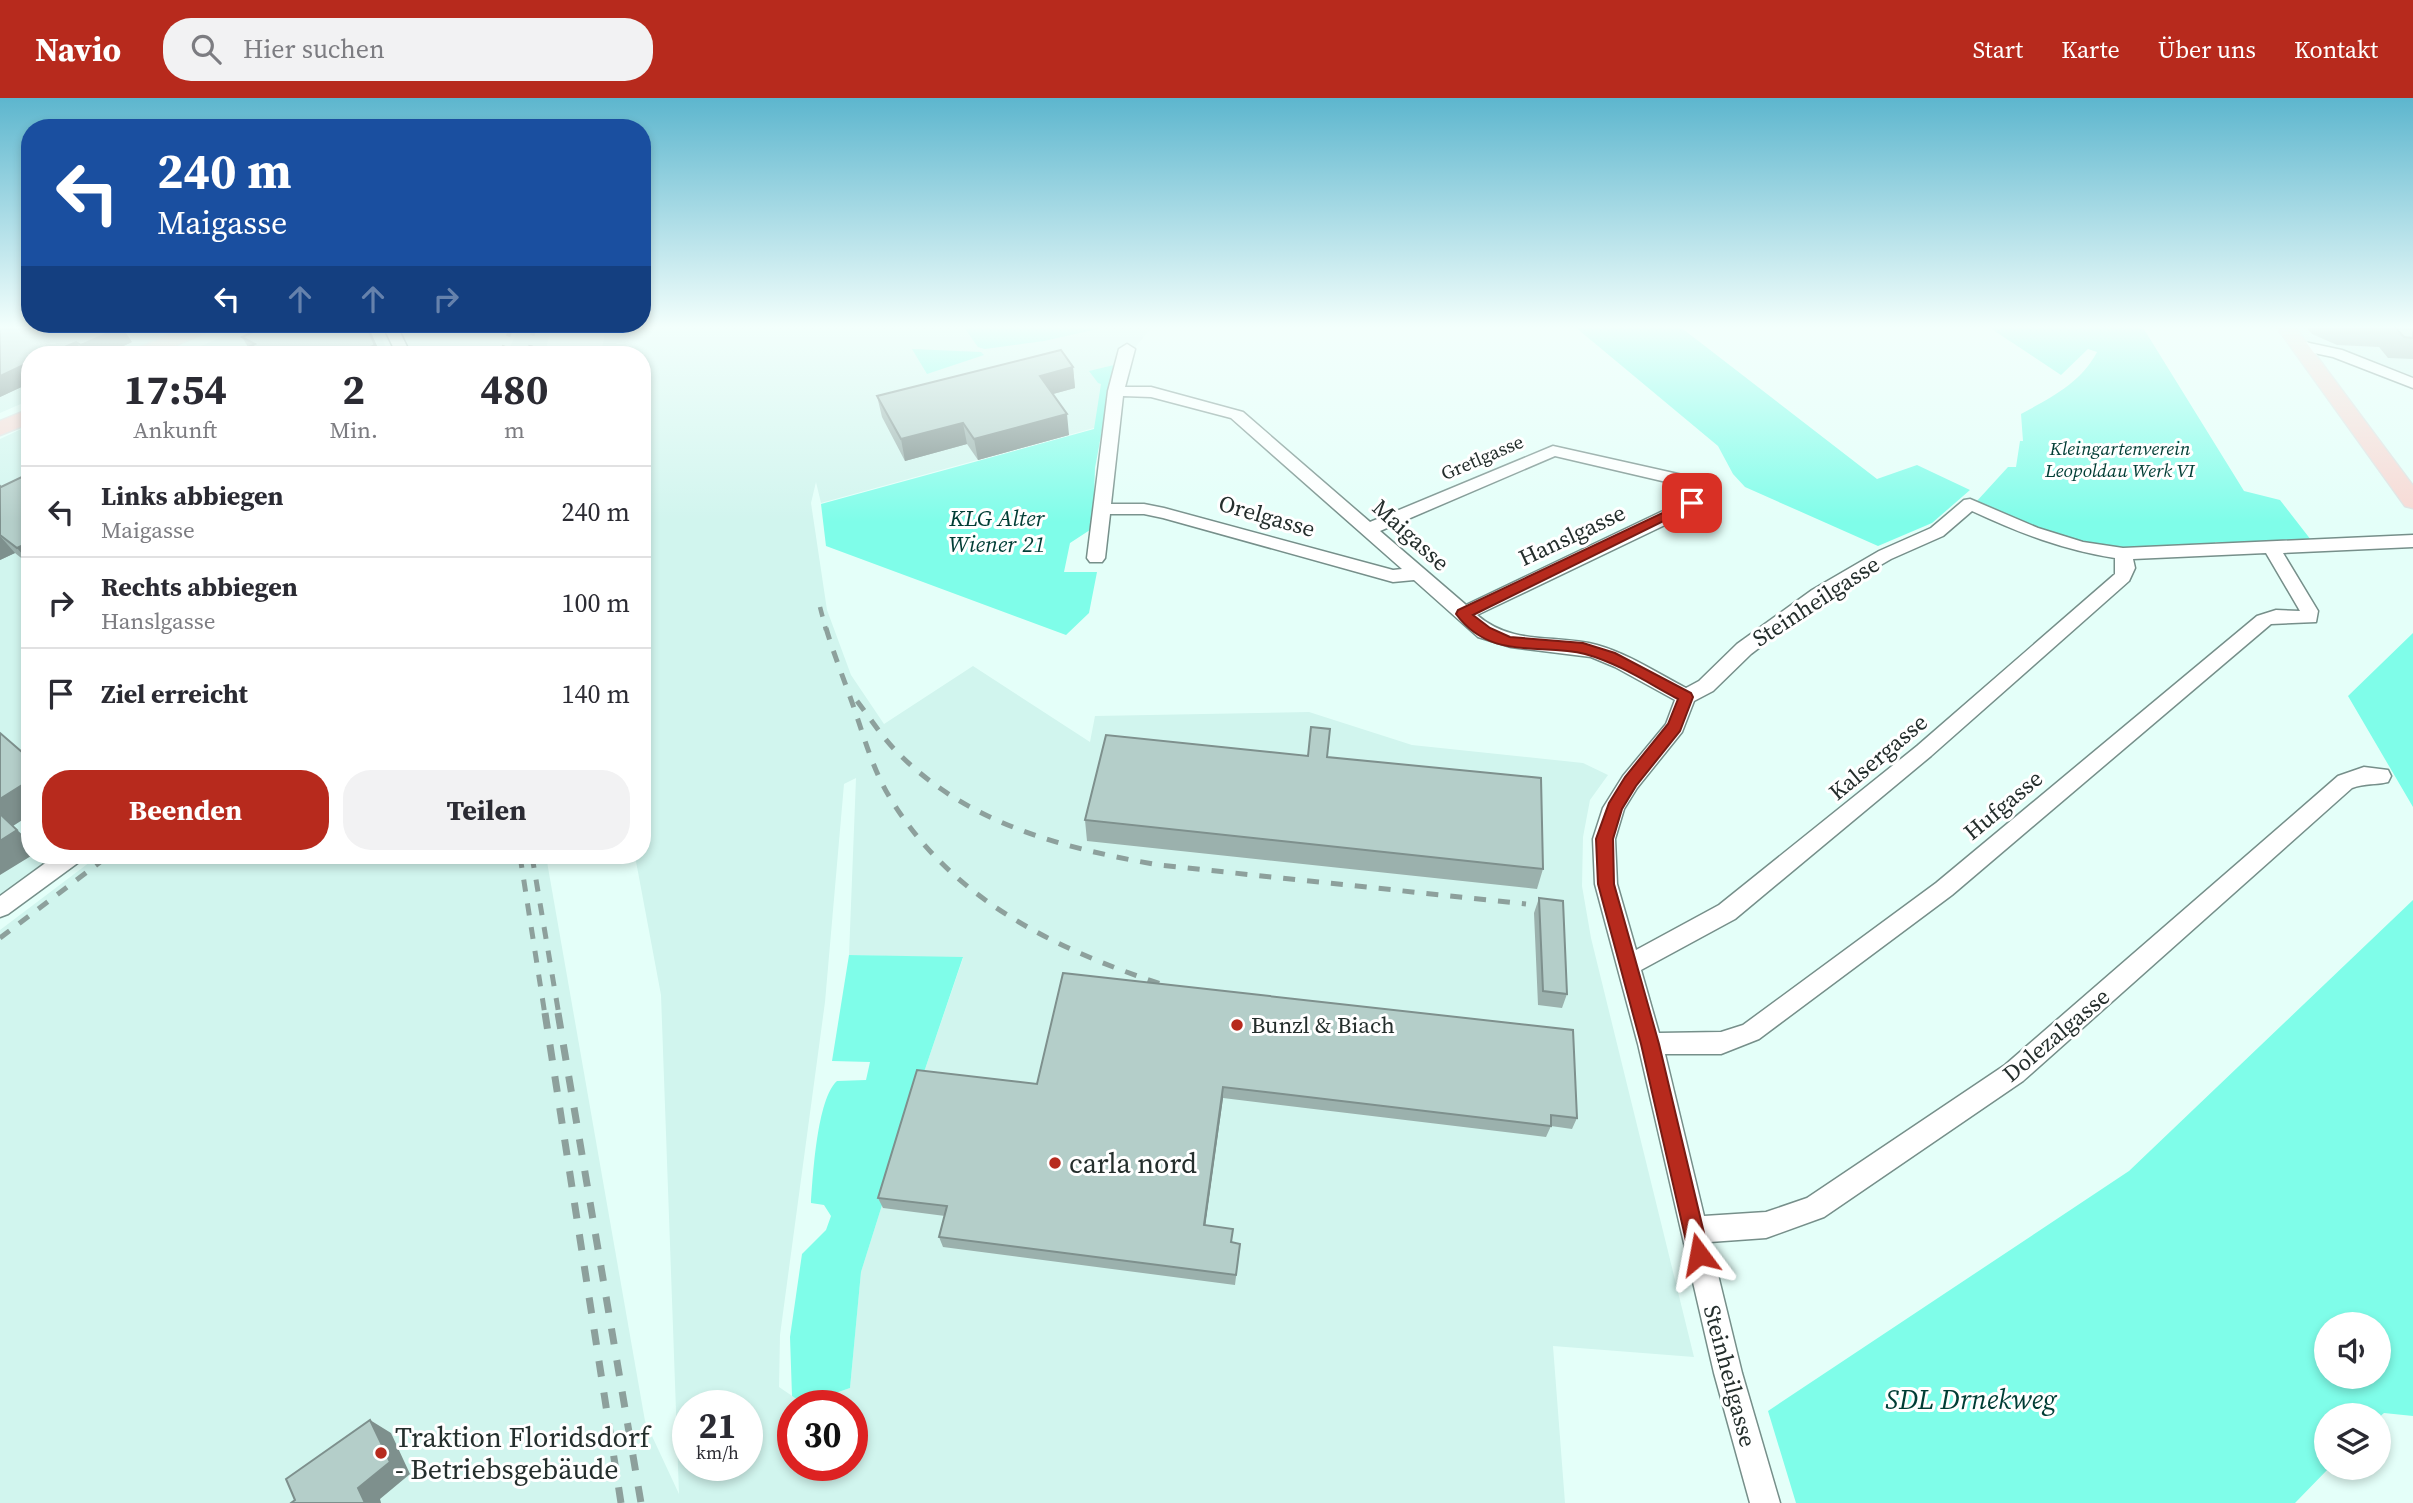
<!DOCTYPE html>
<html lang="de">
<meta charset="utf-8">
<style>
:root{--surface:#fff;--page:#f2f2f3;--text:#2b2b33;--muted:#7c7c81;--line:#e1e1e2;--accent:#b72a1d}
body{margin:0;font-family:"Source Serif 4",serif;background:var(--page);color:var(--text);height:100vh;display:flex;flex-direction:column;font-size:26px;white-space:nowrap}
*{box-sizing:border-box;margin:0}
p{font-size:23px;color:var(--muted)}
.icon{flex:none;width:38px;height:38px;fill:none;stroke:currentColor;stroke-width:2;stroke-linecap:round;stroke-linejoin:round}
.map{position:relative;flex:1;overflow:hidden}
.side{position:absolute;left:21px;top:248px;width:630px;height:518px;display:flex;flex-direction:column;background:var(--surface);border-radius:28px;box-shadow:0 4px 10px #0003}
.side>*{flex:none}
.top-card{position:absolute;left:21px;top:21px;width:630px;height:214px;border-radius:28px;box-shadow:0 4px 10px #0003;background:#1a4fa0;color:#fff;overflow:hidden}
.tools{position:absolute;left:2314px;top:1214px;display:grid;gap:14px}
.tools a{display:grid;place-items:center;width:77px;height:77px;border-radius:50%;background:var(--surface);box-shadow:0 4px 10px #0003;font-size:35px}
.speed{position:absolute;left:672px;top:1292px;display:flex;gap:14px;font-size:35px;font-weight:700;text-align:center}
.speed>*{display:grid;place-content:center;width:91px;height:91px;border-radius:50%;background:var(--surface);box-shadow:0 4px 10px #0003;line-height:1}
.speed small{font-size:18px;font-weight:400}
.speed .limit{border:10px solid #d22;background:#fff;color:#111}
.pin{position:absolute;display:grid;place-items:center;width:60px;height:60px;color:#fff;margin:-30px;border-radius:14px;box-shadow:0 4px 10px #0006}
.me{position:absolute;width:77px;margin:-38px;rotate:347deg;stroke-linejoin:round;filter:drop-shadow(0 0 5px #0008)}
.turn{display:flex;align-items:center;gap:24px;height:147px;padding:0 21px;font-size:32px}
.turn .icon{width:91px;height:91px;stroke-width:2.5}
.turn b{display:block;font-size:49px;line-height:60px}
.lanes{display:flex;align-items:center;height:66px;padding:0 21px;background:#0003;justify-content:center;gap:35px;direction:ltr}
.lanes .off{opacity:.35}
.eta{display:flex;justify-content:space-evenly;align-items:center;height:119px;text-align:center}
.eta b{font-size:42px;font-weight:700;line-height:49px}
.cta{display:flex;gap:14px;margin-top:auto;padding:14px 21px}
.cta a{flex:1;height:80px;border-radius:28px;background:var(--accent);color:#fff;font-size:28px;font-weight:700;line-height:80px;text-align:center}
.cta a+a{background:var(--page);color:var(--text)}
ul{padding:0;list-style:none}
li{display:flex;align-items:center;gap:21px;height:91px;padding:0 21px;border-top:2px solid var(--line)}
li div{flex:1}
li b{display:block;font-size:26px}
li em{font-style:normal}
header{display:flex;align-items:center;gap:42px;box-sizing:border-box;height:98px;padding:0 35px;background:var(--accent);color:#fff}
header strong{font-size:33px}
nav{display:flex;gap:38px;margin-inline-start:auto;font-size:24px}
.search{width:490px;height:63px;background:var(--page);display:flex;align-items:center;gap:18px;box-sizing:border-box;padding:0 24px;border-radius:28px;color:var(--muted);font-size:26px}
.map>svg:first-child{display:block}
.built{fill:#d1f5ee;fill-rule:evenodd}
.green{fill:#7ffde9;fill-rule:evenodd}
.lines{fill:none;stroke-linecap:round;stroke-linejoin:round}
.minor-casing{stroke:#768f8a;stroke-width:3}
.major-casing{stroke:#e0e2e1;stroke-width:3}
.minor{fill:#fff;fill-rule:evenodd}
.major{fill:#f7d9d4;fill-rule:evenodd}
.rail-far2{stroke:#8da09c;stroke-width:4.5;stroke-dasharray:10 10;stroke-linecap:butt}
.rail-far1{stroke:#8da09c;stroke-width:5;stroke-dasharray:12 12;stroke-linecap:butt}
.rail{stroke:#8da09c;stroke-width:7;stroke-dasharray:16 16;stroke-linecap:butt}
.wall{fill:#9bb1ad}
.shaded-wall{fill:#7e908d}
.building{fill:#b4cec9;stroke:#7e908d;stroke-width:2}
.route{fill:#b72a1d;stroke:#771b13;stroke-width:2}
.poi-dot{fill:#b72a1d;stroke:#fff;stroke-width:2.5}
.labels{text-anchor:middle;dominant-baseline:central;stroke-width:6;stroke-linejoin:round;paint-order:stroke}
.far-park-label{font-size:19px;font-style:italic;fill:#003d35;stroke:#fff}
.far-street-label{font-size:19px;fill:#242e2c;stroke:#fff}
.street-label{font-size:23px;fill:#242e2c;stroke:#fff}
.park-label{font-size:23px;font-style:italic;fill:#003d35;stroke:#fff}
.poi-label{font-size:23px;fill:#242e2c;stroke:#fff;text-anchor:start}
.near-poi-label{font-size:28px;fill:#242e2c;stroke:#fff;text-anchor:start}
.near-park-label{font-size:28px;font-style:italic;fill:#003d35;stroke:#fff}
</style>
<header>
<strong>Navio</strong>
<div class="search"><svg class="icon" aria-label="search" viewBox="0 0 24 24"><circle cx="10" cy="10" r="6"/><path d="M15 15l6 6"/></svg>Hier suchen</div>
<nav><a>Start</a><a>Karte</a><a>Über uns</a><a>Kontakt</a></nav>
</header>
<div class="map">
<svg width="2413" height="1405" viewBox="0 0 2413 1405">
<rect width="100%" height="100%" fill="#e4fff9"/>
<path class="built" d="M 0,228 L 146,228 L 166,241 L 130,257 L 30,257 L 30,302 L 0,315 Z
M 246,228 L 377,228 L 389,257 L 181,257 Z
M 519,228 L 551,228 L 545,257 L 507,257 Z
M 606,228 L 1153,228 L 1133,252 L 1117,251 L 1101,328 L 821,405 L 816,384 L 811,405 L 827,512 L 851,577 L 884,626 L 973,568 L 1090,644 L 1095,618 L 1309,614 L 1412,647 L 1583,665 L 1608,677 L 1590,702 L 1583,739 L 1582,788 L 1591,840 L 1694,1259 L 1553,1248 L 1565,1405 L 0,1405 L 0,832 L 98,758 L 546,758 L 645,1323 L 679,1396 L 661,897 L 635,758 L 642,758 L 642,257 L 601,257 ZM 856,680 L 849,857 L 963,860 L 921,983 L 861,1174 L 850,1290 L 804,1306 L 779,1289 L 780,1237 L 825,904 L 844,686 ZM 688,1307 L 747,1307 L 747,1367 L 688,1367 ZM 793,1307 L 852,1307 L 852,1367 L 793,1367 Z
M 2286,228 L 2413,228 L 2413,283 L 2301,248 Z
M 30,327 L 30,758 L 55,758 L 0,798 L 0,341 Z"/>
<path class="green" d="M 963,228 L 1111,228 L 1044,243 L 985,251 L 978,249 Z
M 1574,228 L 1679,228 L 1877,381 L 1917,367 L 1970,392 L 1932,425 L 1878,448 L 1745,389 L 1733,376 L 1718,348 Z
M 1987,228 L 2142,228 L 2244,393 L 2280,402 L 2311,442 L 2233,446 L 2215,444 L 2217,450 L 2128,451 L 2084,445 L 2052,437 L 1976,404 L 2008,369 L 2016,369 L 2020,343 L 2023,343 L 2021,316 C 2050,300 2081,285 2097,254 L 2088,251 L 2061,277 Z
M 912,251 L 981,254 L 984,257 L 927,276 Z
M 1114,267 L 1095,370 L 1093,430 L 1070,445 L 1064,474 L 1097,474 L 1089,515 L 1066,537 L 826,448 L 821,406 L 1094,331 L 1101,286 L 1098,285 L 1089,273 Z
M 2413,535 L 2413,709 L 2348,598 Z
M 2413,802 L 2413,1318 L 2384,1315 L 2378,1320 L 2378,1318 L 2326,1318 L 2326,1370 L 2329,1370 L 2295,1405 L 1796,1405 L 1768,1313 L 2129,1073 ZM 2326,1227 L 2378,1227 L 2378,1279 L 2326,1279 Z
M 849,857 L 963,859 L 921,983 L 861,1174 L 850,1290 L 804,1306 L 792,1298 L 790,1239 L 802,1156 L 826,1132 L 831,1118 L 824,1107 L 811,1105 C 813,1077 817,1001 837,983 L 866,982 L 870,964 L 832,963 Z"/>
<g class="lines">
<defs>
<path id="minor" d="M 383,228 L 397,228 L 411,257 L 397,257 Z
M 2300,243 L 2342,252 L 2413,280 L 2413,290 L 2333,259 L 2295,251 L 2292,248 L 2295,245 Z
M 1127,246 L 1135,251 L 1125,289 L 1151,289 L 1243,314 L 1370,424 L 1553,348 L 1687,378 L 1702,394 L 1701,405 L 1690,415 L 1477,517 C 1513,548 1554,536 1597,547 C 1629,556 1657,575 1686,590 L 1699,583 L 1737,546 L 1812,492 L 1879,453 L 1931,430 L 1964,402 L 1970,401 L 2038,430 L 2083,444 L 2123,450 L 2413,437 L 2413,449 L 2283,455 L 2318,513 L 2316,524 L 2271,526 L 1952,797 L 1759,941 L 1721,956 L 1665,956 L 1704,1118 L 1766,1114 L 1807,1100 L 2005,967 L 2338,678 L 2364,669 L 2388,672 L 2391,678 L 2388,684 C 2376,687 2365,685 2352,690 L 2023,983 L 1824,1119 L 1766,1140 L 1710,1144 L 1742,1275 L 1780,1405 L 1750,1405 L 1714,1275 L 1638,946 L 1595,786 L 1593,741 L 1603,710 L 1623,678 L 1666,626 L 1675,602 L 1615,569 L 1591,559 L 1511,549 L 1478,539 L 1414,482 L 1393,484 L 1163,420 L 1144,416 L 1110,416 L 1105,460 L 1102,464 L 1090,464 L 1087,460 L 1108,293 L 1119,251 ZM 1123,298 L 1151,299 L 1231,320 L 1402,471 L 1393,472 L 1164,410 L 1144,406 L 1111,406 ZM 1555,358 L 1675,386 L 1685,395 L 1684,403 L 1466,507 L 1380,433 ZM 1972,413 C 2019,435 2064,452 2115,460 L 2115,476 L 1917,648 L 1719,807 L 1636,852 L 1617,786 L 1615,741 L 1624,711 L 1637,690 L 1682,634 L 1694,603 L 1713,593 L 1751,556 L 1824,500 L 1891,461 L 1943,438 ZM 2266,455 L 2300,513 L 2276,512 L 2257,518 L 1936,785 L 1743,927 L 1721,934 L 1659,935 L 1641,872 L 1735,821 L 1931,658 L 2129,483 L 2135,470 L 2133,461 Z
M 55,758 L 82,758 L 79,764 L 8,816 L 0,819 L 0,798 Z"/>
<path id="major" d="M 190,228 L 213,228 L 211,232 L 154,257 L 130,257 L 132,253 Z
M 2276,228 L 2294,228 L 2413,388 L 2413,410 L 2405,408 Z
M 30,311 L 30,325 L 0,337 L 0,323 Z"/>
</defs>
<use href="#minor" class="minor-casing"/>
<use href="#major" class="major-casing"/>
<use href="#minor" class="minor"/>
<use href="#major" class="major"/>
<path class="rail-far2" d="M 501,257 L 512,228
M 529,257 L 534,228
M 820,509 L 826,532"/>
<path class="rail-far1" d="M 826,530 C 834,557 845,584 854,610 C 865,642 874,675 892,703 C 956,806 1062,854 1173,890
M 857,603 C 870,620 882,639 897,654 C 968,726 1062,750 1159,767 L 1526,806
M 520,758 L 545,917
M 532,758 L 559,917
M 0,840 L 108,758"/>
<path class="rail" d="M 545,915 L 621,1405
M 558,915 L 641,1405"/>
</g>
<path class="wall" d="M 0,228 L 132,244 L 104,257 L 30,257 L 30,285 L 0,299 Z
M 253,228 L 368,228 L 381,257 L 248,249 L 242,239 L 250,235 L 247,230 Z
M 2305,228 L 2413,228 L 2413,261 L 2388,260 L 2379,249 L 2337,247 L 2312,236 Z
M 1073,269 L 1075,290 L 1053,296 L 1069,337 L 978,362 L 967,346 L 905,363 L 882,319 L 877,298 Z
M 30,375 L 30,467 L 15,455 L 0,462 L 0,388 L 1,389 Z
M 1085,722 L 1543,771 L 1537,791 L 1087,743 Z
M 1539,800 L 1567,896 L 1562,910 L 1538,907 L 1534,815 Z
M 1063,875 L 1577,1020 L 1572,1031 L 1551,1028 L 1546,1039 L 1223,1000 L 1205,1127 L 1232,1145 L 1240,1146 L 1235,1187 L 943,1149 L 939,1139 L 945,1118 L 883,1110 L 878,1100 L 1037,986 Z"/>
<path class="shaded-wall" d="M 366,228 L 368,228 L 381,257 L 353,257 Z
M 122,229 L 132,244 L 104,257 L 88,257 L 81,247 Z
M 76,244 L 85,257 L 46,257 Z
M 30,264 L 30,285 L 0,299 L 0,278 Z
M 1073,269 L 1075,290 L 1042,299 L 1040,278 Z
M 1067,316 L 1069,337 L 978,362 L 974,341 Z
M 963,325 L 967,346 L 905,363 L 901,341 Z
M 0,438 L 15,455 L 0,462 Z
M 30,444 L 30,465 L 17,450 Z
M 30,682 L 30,717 L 13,728 L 30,744 L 30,758 L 31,758 L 0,777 L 0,701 Z
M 1223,989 L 1223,1000 L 1204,1137 L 1204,1127 Z
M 370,1322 L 391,1335 L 410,1376 L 380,1401 L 381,1405 L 365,1405 L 358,1390 Z"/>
<path class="building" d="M 0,228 L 120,228 L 122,229 L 81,247 L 76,244 L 46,257 L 30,257 L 30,264 L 0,278 Z
M 253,228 L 366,228 L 375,247 L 353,257 L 231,257 L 255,246 L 242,239 L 253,234 L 247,230 Z
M 2384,228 L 2413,228 L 2413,240 L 2404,239 L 2394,228 Z
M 1061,252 L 1073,269 L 1040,278 L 1067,316 L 974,341 L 963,325 L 901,341 L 877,298 Z
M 30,375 L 30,444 L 17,450 L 0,437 L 0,388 L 1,389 Z
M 1311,629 L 1330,631 L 1327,659 L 1541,680 L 1543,771 L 1085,722 L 1106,637 L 1308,658 Z
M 0,635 L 30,661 L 30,682 L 0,701 Z
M 0,716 L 17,732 L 0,743 Z
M 1539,800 L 1563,803 L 1567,896 L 1543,893 Z
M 1063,875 L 1573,932 L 1577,1020 L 1551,1017 L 1551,1028 L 1223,989 L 1204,1127 L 1233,1131 L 1231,1144 L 1240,1146 L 1236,1177 L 939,1139 L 947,1108 L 878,1100 L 917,972 L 1037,986 Z
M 370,1322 L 390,1364 L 358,1390 L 365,1405 L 291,1405 L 295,1402 L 286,1381 Z"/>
<linearGradient id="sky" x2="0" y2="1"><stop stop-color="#5db6ce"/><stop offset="0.54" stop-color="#f3fffc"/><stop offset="1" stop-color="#f3fffc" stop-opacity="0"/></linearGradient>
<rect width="2413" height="424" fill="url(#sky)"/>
<path class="route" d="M 1692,401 L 1696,402 L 1696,407 L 1473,517 L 1490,530 L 1510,539 L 1583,545 L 1615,555 L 1691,595 L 1693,599 L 1680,633 L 1636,688 L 1622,711 L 1613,741 L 1614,786 L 1659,946 L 1709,1156 L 1706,1163 L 1699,1166 L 1692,1163 L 1689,1156 L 1641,946 L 1598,786 L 1596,741 L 1609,705 L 1625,679 L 1668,626 L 1678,601 C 1648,585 1618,565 1585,556 C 1539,545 1491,563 1456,516 L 1458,512 Z"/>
<g class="poi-dot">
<circle cx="1237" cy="927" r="7"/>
<circle cx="1055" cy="1065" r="7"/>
<circle cx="381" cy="1355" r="7"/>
</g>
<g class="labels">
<g class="far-park-label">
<text x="2120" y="350">Kleingartenverein<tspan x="2120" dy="22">Leopoldau Werk VI</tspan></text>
</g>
<g class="far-street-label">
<text transform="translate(1482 359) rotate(-23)">Gretlgasse</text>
</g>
<g class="street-label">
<text transform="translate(1267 418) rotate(16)">Orelgasse</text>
<text transform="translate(1411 437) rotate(42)">Maigasse</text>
<text transform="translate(1572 437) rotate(-25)">Hanslgasse</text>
<text transform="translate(1816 503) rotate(-33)">Steinheilgasse</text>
<text transform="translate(1878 659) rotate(-40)">Kalsergasse</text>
<text transform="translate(2003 707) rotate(-40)">Hufgasse</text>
<text transform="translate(2056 937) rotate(-40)">Dolezalgasse</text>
<text transform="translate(1730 1278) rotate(75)">Steinheilgasse</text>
</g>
<g class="park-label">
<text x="997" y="420">KLG Alter<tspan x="997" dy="26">Wiener 21</tspan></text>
</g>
<g class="poi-label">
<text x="1251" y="927">Bunzl &amp; Biach</text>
</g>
<g class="near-poi-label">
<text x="1069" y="1065">carla nord</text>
<text x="395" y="1339">Traktion Floridsdorf<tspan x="395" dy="32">- Betriebsgebäude</tspan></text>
</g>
<g class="near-park-label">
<text x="1971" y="1301">SDL Drnekweg</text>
</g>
</g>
</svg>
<div class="tools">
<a><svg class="icon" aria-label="sound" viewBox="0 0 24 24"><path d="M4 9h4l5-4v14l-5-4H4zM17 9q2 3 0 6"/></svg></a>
<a><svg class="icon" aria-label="layers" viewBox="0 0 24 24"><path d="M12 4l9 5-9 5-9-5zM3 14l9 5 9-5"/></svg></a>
</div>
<div class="speed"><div>21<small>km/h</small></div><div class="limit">30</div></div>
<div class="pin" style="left:1692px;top:405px;background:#d93025"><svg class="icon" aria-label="arrive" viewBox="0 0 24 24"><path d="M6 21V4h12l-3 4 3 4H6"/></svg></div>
<svg class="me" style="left:1699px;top:1156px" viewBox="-20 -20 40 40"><path d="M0-17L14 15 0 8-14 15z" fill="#b72a1d" stroke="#fff" stroke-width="4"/></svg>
<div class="top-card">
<div class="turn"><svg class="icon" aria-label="left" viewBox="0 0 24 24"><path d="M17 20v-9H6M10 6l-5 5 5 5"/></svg><div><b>240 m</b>Maigasse</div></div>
<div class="lanes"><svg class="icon" aria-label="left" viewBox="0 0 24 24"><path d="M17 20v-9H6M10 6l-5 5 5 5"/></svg><svg class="icon off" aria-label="ahead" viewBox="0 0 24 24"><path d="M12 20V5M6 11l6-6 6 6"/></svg><svg class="icon off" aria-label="ahead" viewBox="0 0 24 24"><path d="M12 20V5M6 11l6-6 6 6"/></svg><svg class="icon off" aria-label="right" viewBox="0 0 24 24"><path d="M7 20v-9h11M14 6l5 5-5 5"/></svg></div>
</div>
<section class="side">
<div class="eta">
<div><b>17:54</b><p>Ankunft</p></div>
<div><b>2</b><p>Min.</p></div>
<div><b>480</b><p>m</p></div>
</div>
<ul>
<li><svg class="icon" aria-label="left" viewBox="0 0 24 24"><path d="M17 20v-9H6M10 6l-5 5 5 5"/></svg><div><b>Links abbiegen</b><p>Maigasse</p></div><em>240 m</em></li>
<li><svg class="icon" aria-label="right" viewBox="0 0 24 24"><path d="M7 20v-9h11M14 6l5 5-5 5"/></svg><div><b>Rechts abbiegen</b><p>Hanslgasse</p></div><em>100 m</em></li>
<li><svg class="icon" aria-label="arrive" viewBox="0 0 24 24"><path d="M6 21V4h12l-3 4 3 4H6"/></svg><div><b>Ziel erreicht</b></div><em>140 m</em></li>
</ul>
<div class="cta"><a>Beenden</a><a>Teilen</a></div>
</section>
</div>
